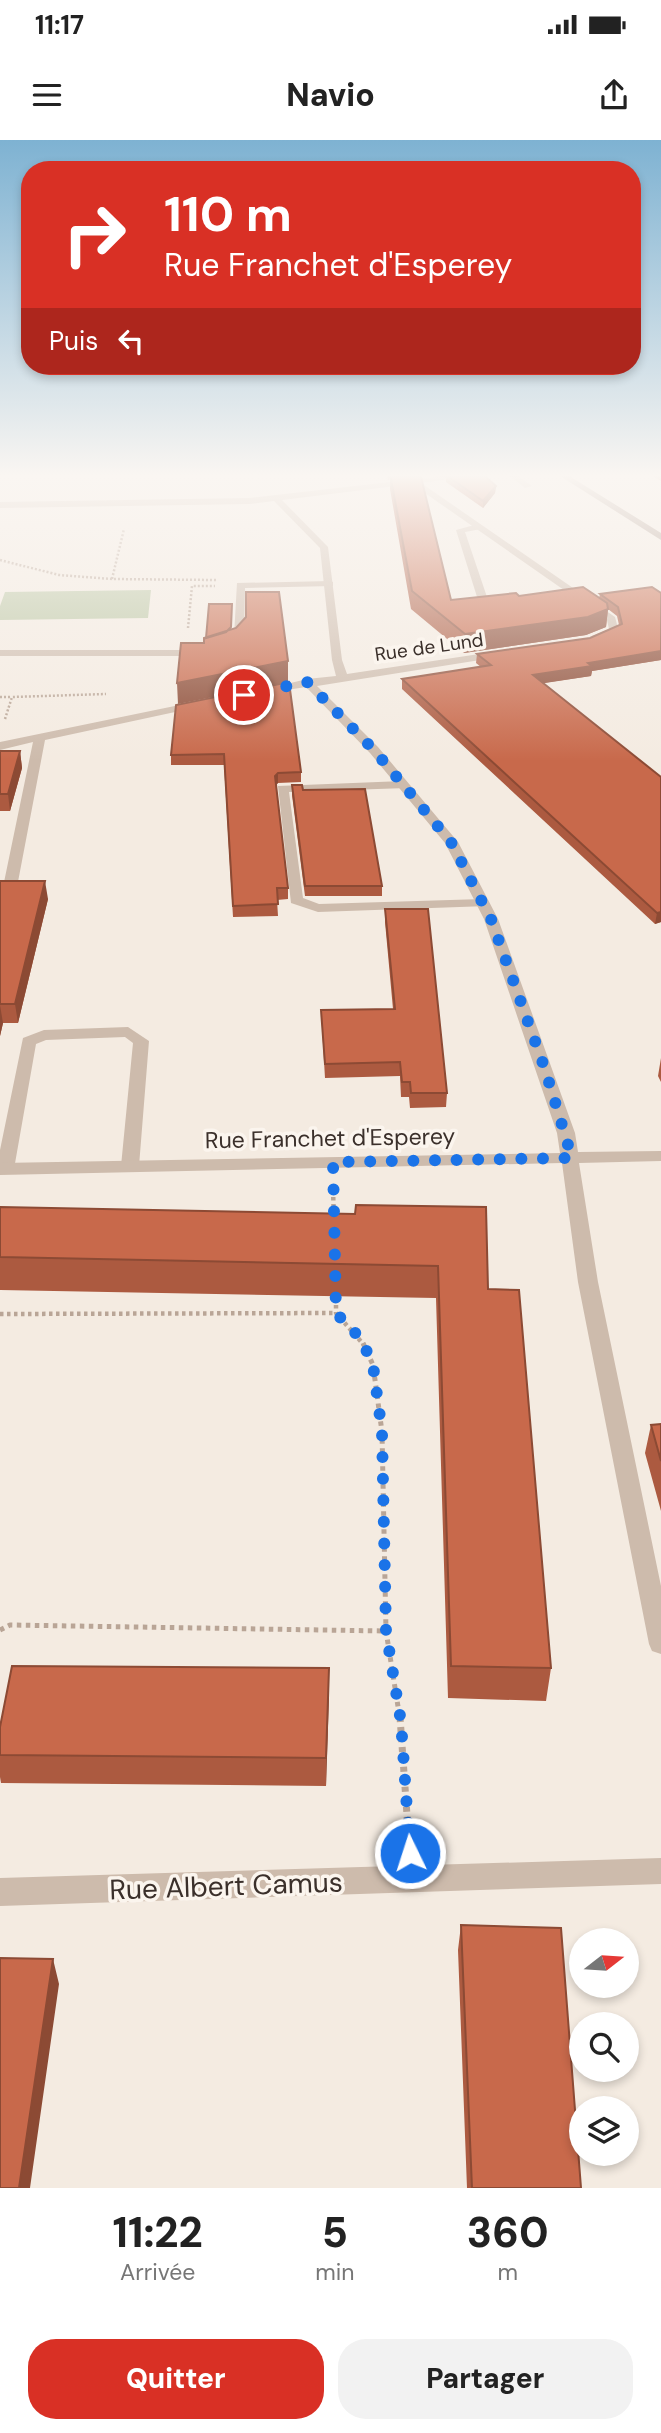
<!DOCTYPE html>
<html lang="fr">
<meta charset="utf-8">
<style>
:root{--surface:#fff;--page:#f2f2f2;--text:#222;--muted:#767676;--accent:#d93025}
body{margin:0;font-family:"DM Sans",sans-serif;background:var(--page);color:var(--text);height:100vh;display:flex;flex-direction:column;font-size:26px;white-space:nowrap}
*{box-sizing:border-box;margin:0}
p{font-size:23px;color:var(--muted)}
.icon{flex:none;width:38px;height:38px;fill:none;stroke:currentColor;stroke-width:2;stroke-linecap:round;stroke-linejoin:round}
.map{position:relative;height:2048px;overflow:hidden}
.details{display:flex;flex-direction:column;background:var(--surface);flex:1}
.details>*{flex:none}
.top-card{position:absolute;left:21px;top:21px;width:620px;height:214px;border-radius:28px;box-shadow:0 4px 10px #0003;background:#d93025;color:#fff;overflow:hidden}
.needle{width:46px;rotate:73deg}
.buttons{position:absolute;left:569px;top:1788px;display:grid;gap:14px}
.buttons a{display:grid;place-items:center;width:70px;height:70px;border-radius:50%;background:var(--surface);box-shadow:0 4px 10px #0003;font-size:35px}
.pin{position:absolute;display:grid;place-items:center;width:60px;height:60px;color:#fff;margin:-30px;border:4px solid #fff;border-radius:50%;box-shadow:0 2px 7px #0007}
.me{position:absolute;width:77px;margin:-38px;rotate:356deg;stroke-linejoin:round;filter:drop-shadow(0 0 5px #0008)}
.turn{display:flex;align-items:center;gap:24px;height:147px;padding:0 28px;font-size:32px}
.turn .icon{width:91px;height:91px;stroke-width:2.5}
.turn b{display:block;font-size:49px;line-height:60px}
.then{display:flex;align-items:center;height:66px;padding:0 28px;background:#0003;gap:14px;font-size:26px}
.eta{display:flex;justify-content:space-evenly;align-items:center;height:119px;text-align:center}
.eta b{font-size:42px;font-weight:800;line-height:49px}
.action{display:flex;gap:14px;margin-top:auto;padding:14px 28px}
.action a{flex:1;height:80px;border-radius:28px;background:var(--accent);color:#fff;font-size:28px;font-weight:800;line-height:80px;text-align:center}
.action a+a{background:var(--page);color:var(--text)}
.status{display:flex;justify-content:space-between;align-items:center;height:49px;padding:0 35px;background:var(--surface);direction:ltr}
.status svg{height:19px;fill:currentColor}
header{display:flex;justify-content:space-between;align-items:center;height:91px;padding:0 28px;background:var(--surface);font-size:32px;font-weight:800}
.map>svg:first-child{display:block}
.green{fill:#b8c4a0}
.lines{fill:none;stroke-linecap:round;stroke-linejoin:round}
.path-far3{stroke:#b9a596;stroke-width:2.5;stroke-dasharray:2 2;stroke-linecap:butt}
.path-far2{stroke:#b9a596;stroke-width:4.5;stroke-dasharray:3.5 3.5;stroke-linecap:butt}
.path-far1{stroke:#b9a596;stroke-width:5;stroke-dasharray:4.5 4.5;stroke-linecap:butt}
.path{stroke:#b9a596;stroke-width:7;stroke-dasharray:5 5;stroke-linecap:butt}
.lane{fill:#cdbbac;fill-rule:evenodd}
.street{fill:#cdbbac;fill-rule:evenodd}
.secondary{fill:#a18a7d;fill-rule:evenodd}
.wall{fill:#ac5a40}
.shaded-wall{fill:#8c4a34}
.building{fill:#c8694b;stroke:#8c4a34;stroke-width:2}
.route{stroke:#1a73e8;stroke-width:12;stroke-dasharray:0 21.6}
.labels{text-anchor:middle;dominant-baseline:central;stroke-width:7;stroke-linejoin:round;paint-order:stroke}
.far-street-label{font-size:19px;fill:#3b302b;stroke:#fbf5ee}
.street-label{font-size:23px;fill:#3b302b;stroke:#fbf5ee}
.near-street-label{font-size:28px;fill:#3b302b;stroke:#fbf5ee}
</style>
<div class="status"><b>11:17</b><svg viewBox="0 0 49 12"><path d="M0 12V9h3v3zM5 12V6h3v6zM10 12V3h3v9zM15 12V0h3v12zM26 1h20v11H26zM47 4h2v5h-2z"/></svg></div>
<header><svg class="icon" aria-label="menu" viewBox="0 0 24 24"><path d="M4 6h16M4 12h16M4 18h16"/></svg>Navio<svg class="icon" aria-label="share" viewBox="0 0 24 24"><path d="M12 15V3M7 8l5-5 5 5M5 13v7h14v-7"/></svg></header>
<div class="map">
<svg width="661" height="2048" viewBox="0 0 661 2048">
<rect width="100%" height="100%" fill="#f4ebe1"/>
<path class="green" d="M 151,450 L 148,478 L 0,480 L 0,466 L 5,452 Z"/>
<g class="lines">
<path class="path-far3" d="M 0,420 L 59,435 L 112,439 L 217,440
M 112,439 L 124,389
M 188,488 L 192,446 L 215,446
M 0,557 L 12,557
M 5,579 L 12,557 L 106,554"/>
<path class="path-far2" d="M 333,1050 L 334,1080
M 336,1151 L 336,1173 L 364,1205
M 0,1174 L 336,1173"/>
<path class="path-far1" d="M 363,1203 L 373,1225 L 382,1292 L 386,1491
M 0,1490 L 10,1485 L 386,1491 L 400,1579"/>
<path class="path" d="M 400,1577 L 409,1703"/>
<path class="lane" d="M 507,334 L 516,334 L 532,346 L 525,348 Z
M 478,384 L 481,385 L 481,389 L 465,392 L 488,460 L 483,463 L 478,460 L 456,390 Z
M 330,441 L 333,442 L 333,446 L 245,448 L 244,497 L 234,507 L 225,505 L 234,496 L 237,443 Z
M 0,510 L 203,510 L 208,513 L 203,516 L 0,516 Z
M 403,641 L 409,645 L 407,648 L 289,652 L 303,758 L 319,764 L 483,759 L 488,760 L 488,766 L 318,772 L 291,763 L 278,646 Z
M 128,887 L 149,901 L 139,1026 L 136,1030 L 124,1030 L 121,1026 L 133,903 L 125,897 L 46,900 L 36,904 L 14,1029 L 11,1033 L 0,1033 L 0,1010 L 23,898 L 44,890 Z"/>
<path class="street" d="M 460,334 L 483,334 L 421,343 L 615,477 L 619,492 L 600,500 L 592,500 L 592,496 L 609,489 L 607,480 L 412,344 L 282,360 L 328,407 L 342,520 L 347,534 L 499,511 L 504,514 L 499,517 L 317,546 L 378,607 L 458,702 L 498,779 L 575,993 L 578,1012 L 661,1011 L 661,1021 L 579,1023 L 598,1142 L 661,1446 L 661,1514 L 652,1511 L 649,1504 L 578,1142 L 562,1023 L 0,1035 L 0,1023 L 560,1013 L 557,993 L 484,779 L 445,703 L 370,613 L 306,547 L 267,553 L 262,550 L 307,539 L 336,536 L 332,520 L 320,408 L 274,361 L 249,364 L 0,368 L 0,362 L 249,358 Z
M 199,561 L 205,564 L 203,566 L 45,600 L 17,747 L 15,750 L 5,750 L 3,747 L 33,602 L 0,610 L 0,602 Z
M 661,1718 L 661,1744 L 0,1766 L 0,1738 Z"/>
<path class="secondary" d="M 557,334 L 566,334 L 661,393 L 661,400 Z"/>
</g>
<path class="wall" d="M 387,334 L 416,334 L 451,460 L 519,456 L 599,458 L 600,454 L 661,453 L 661,520 L 592,531 L 591,536 L 543,543 L 661,637 L 661,782 L 655,784 L 402,549 L 402,539 L 481,527 L 476,523 L 477,514 L 590,498 L 619,485 L 617,476 L 608,469 L 606,487 L 586,495 L 464,513 L 411,469 L 390,349 L 390,339 L 388,340 Z
M 649,334 L 661,334 L 661,341 Z
M 446,335 L 496,346 L 495,353 L 483,368 L 446,342 Z
M 176,565 L 301,632 L 301,642 L 278,643 L 276,645 L 288,748 L 288,759 L 277,760 L 278,776 L 233,777 L 224,625 L 171,625 L 171,615 Z
M 0,611 L 20,611 L 22,628 L 10,671 L 0,671 Z
M 292,645 L 303,650 L 382,746 L 382,756 L 305,756 L 292,655 Z
M 0,741 L 48,759 L 18,883 L 3,883 L 0,896 Z
M 385,769 L 447,953 L 446,967 L 410,968 L 409,957 L 401,957 L 400,936 L 325,938 L 321,870 L 393,869 L 385,782 Z
M 661,918 L 661,942 L 658,936 Z
M 0,1067 L 355,1074 L 488,1149 L 551,1528 L 546,1561 L 448,1558 L 436,1158 L 0,1150 Z
M 661,1284 L 661,1371 L 645,1313 L 651,1285 Z
M 329,1528 L 326,1646 L 1,1643 L 0,1637 L 0,1616 Z
M 461,1785 L 581,2048 L 467,2048 L 458,1810 Z"/>
<path class="shaded-wall" d="M 496,346 L 495,353 L 483,368 L 483,361 Z
M 608,469 L 606,487 L 586,495 L 464,513 L 465,494 Z
M 661,511 L 661,520 L 592,531 L 591,536 L 532,545 L 533,535 L 588,523 Z
M 288,521 L 288,542 L 178,564 L 177,543 Z
M 20,611 L 22,628 L 10,671 L 8,654 Z
M 278,633 L 278,643 L 275,646 L 275,636 Z
M 45,741 L 48,759 L 18,883 L 15,864 Z
M 661,772 L 661,782 L 655,784 L 657,773 Z
M 0,865 L 3,883 L 0,896 Z
M 329,1528 L 329,1556 L 326,1646 L 326,1618 Z
M 53,1819 L 59,1844 L 30,2048 L 19,2048 Z"/>
<path class="building" d="M 390,334 L 416,334 L 421,337 L 451,460 L 516,453 L 519,456 L 583,447 L 607,463 L 608,469 L 588,477 L 465,494 L 412,451 Z
M 455,334 L 483,334 L 496,346 L 483,361 L 446,335 Z
M 652,447 L 661,453 L 661,511 L 588,523 L 592,526 L 533,535 L 661,637 L 661,772 L 657,773 L 402,539 L 491,525 L 477,514 L 590,498 L 622,484 L 618,467 L 600,454 Z
M 246,452 L 279,452 L 288,521 L 177,543 L 181,503 L 204,503 L 204,498 L 236,488 L 246,477 Z
M 209,464 L 232,464 L 231,487 L 226,492 L 206,498 Z
M 289,542 L 301,632 L 278,633 L 275,636 L 288,748 L 277,748 L 278,764 L 233,766 L 224,614 L 171,615 L 176,565 Z
M 0,611 L 20,611 L 8,654 L 0,654 Z
M 292,645 L 302,645 L 303,650 L 365,649 L 382,746 L 305,746 Z
M 0,741 L 45,741 L 15,864 L 0,864 Z
M 385,769 L 428,769 L 447,953 L 411,953 L 410,942 L 402,942 L 400,922 L 325,924 L 321,870 L 395,869 Z
M 356,1065 L 486,1067 L 488,1149 L 519,1150 L 551,1528 L 451,1526 L 438,1126 L 0,1117 L 0,1067 L 355,1074 Z
M 661,1284 L 661,1321 L 651,1285 Z
M 12,1526 L 329,1528 L 326,1618 L 0,1615 L 0,1587 Z
M 461,1785 L 561,1788 L 581,2048 L 472,2048 Z
M 0,1818 L 53,1819 L 19,2048 L 0,2048 Z"/>
<linearGradient id="sky" x2="0" y2="1"><stop stop-color="#7eb2d2"/><stop offset="0.54" stop-color="#faf6f2"/><stop offset="1" stop-color="#faf6f2" stop-opacity="0"/></linearGradient>
<rect width="661" height="621" fill="url(#sky)"/>
<g class="lines">
<path class="route" d="M 244,555 L 307,542 L 374,610 L 451,702 L 491,779 L 545,929 L 572,1018 L 333,1022 L 336,1173 L 361,1199 L 373,1225 L 382,1292 L 386,1491 L 401,1582 L 410,1713"/>
</g>
<g class="labels">
<g class="far-street-label">
<text transform="translate(429 507) rotate(-8)">Rue de Lund</text>
</g>
<g class="street-label">
<text transform="translate(330 998) rotate(-1)">Rue Franchet d'Esperey</text>
</g>
<g class="near-street-label">
<text transform="translate(226 1746) rotate(-2)">Rue Albert Camus</text>
</g>
</g>
</svg>
<div class="buttons">
<a><svg class="needle" viewBox="-14 -14 28 28"><path d="M0-13l5 13h-10z" fill="#e53935"/><path d="M0 13l5-13h-10z" fill="#767676"/></svg></a>
<a><svg class="icon" aria-label="search" viewBox="0 0 24 24"><circle cx="10" cy="10" r="6"/><path d="M15 15l6 6"/></svg></a>
<a><svg class="icon" aria-label="layers" viewBox="0 0 24 24"><path d="M12 4l9 5-9 5-9-5zM3 14l9 5 9-5"/></svg></a>
</div>
<div class="pin" style="left:244px;top:555px;background:#d93025"><svg class="icon" aria-label="arrive" viewBox="0 0 24 24"><path d="M6 21V4h12l-3 4 3 4H6"/></svg></div>
<svg class="me" style="left:410px;top:1713px" viewBox="-20 -20 40 40"><circle r="17" fill="#1a73e8" stroke="#fff" stroke-width="3"/><path d="M0-11L8 9 0 5-8 9z" fill="#fff"/></svg>
<div class="top-card">
<div class="turn"><svg class="icon" aria-label="right" viewBox="0 0 24 24"><path d="M7 20v-9h11M14 6l5 5-5 5"/></svg><div><b>110 m</b>Rue Franchet d'Esperey</div></div>
<div class="then">Puis<svg class="icon" aria-label="left" viewBox="0 0 24 24"><path d="M17 20v-9H6M10 6l-5 5 5 5"/></svg></div>
</div>
</div>
<section class="details">
<div class="eta">
<div><b>11:22</b><p>Arrivée</p></div>
<div><b>5</b><p>min</p></div>
<div><b>360</b><p>m</p></div>
</div>
<div class="action"><a>Quitter</a><a>Partager</a></div>
</section>
